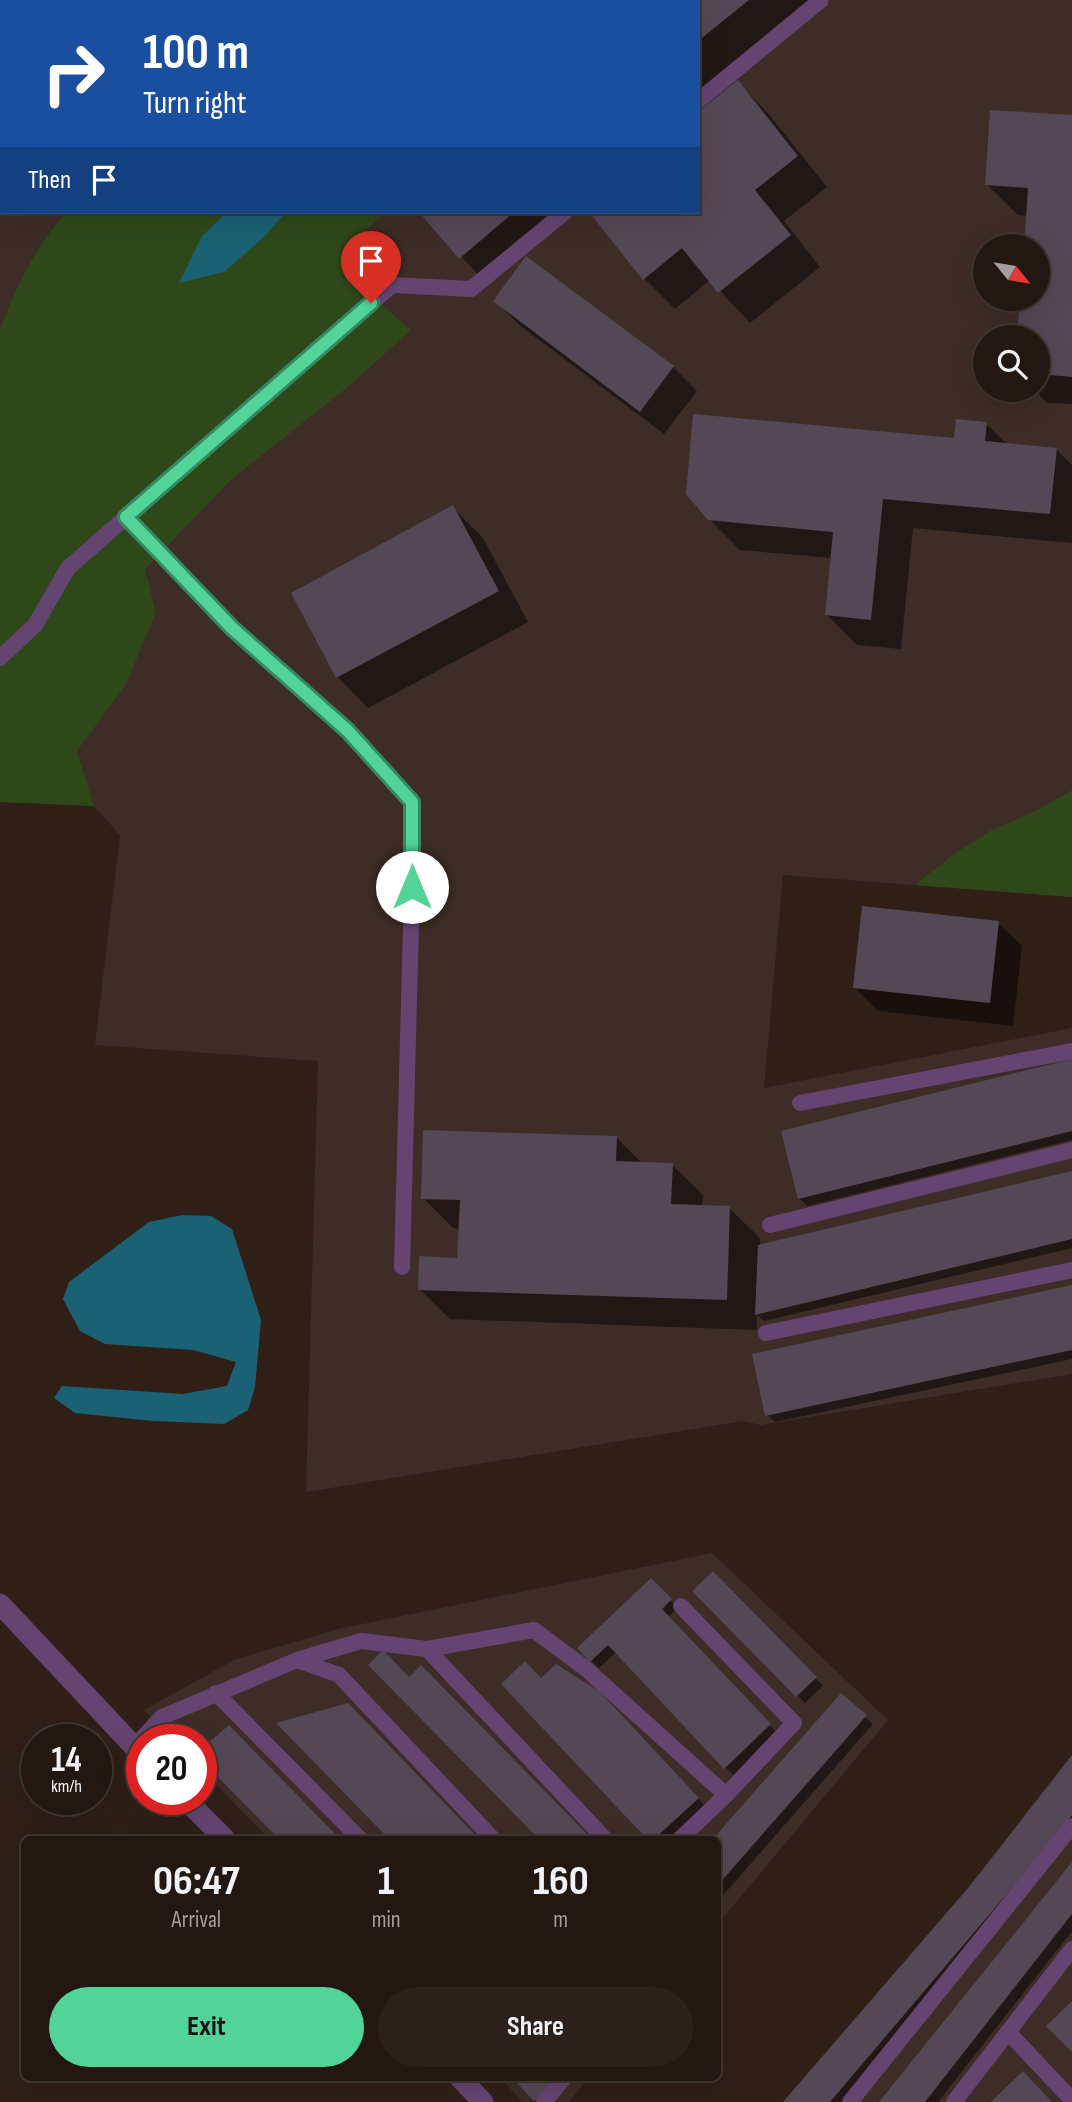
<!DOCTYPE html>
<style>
:root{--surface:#231711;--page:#2b201a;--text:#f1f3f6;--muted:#a39f9f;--line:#403631;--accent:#52d397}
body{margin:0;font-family:"Sofia Sans Condensed",sans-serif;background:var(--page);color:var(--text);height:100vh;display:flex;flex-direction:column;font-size:26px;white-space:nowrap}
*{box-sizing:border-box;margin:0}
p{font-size:23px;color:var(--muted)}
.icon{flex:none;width:38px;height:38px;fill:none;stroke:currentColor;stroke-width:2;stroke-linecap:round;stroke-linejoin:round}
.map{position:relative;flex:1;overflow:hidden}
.drawer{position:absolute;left:21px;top:1836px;width:700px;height:245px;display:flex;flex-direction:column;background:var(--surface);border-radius:10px;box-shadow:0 7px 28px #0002,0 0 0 2px var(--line)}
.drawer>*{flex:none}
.hud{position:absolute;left:0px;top:0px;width:700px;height:214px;box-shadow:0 7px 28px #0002,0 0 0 2px var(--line);background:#1a4fa0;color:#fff;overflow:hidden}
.needle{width:46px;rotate:120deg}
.fabs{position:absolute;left:973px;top:234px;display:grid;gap:14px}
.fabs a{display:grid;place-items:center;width:77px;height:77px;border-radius:50%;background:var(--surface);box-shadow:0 7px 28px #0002,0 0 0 2px var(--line);font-size:35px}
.speed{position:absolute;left:21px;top:1724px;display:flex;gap:14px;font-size:35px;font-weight:700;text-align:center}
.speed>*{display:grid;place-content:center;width:91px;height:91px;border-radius:50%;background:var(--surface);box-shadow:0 7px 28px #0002,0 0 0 2px var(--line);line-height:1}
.speed small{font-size:18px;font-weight:400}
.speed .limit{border:10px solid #d22;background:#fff;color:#111}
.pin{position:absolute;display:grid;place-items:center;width:60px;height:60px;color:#fff;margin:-72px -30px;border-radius:50% 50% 50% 0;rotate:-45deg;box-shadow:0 0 7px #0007}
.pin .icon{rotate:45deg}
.me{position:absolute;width:77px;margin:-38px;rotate:0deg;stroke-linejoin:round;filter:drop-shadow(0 0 5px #0008)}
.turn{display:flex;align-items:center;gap:24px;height:147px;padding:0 28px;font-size:32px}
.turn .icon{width:91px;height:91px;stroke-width:2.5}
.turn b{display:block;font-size:49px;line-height:60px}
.then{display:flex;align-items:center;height:66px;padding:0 28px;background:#0003;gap:14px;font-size:26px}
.eta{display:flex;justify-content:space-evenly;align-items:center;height:119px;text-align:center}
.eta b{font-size:42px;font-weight:700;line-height:49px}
.cta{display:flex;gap:14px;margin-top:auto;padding:14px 28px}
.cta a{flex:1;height:80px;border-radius:42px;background:var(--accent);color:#111;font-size:28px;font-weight:700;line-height:80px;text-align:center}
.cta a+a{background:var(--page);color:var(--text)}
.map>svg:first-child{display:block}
.industrial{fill:#3e2c26;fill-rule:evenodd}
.green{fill:#2e481a}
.water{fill:#1a6273}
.shadow{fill:#0007}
.building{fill:#554856}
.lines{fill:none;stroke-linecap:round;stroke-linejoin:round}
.lane{stroke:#644572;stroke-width:16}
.street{stroke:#644572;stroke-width:21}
.route-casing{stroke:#358962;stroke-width:18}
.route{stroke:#52d397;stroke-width:12}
</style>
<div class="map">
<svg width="1072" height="2102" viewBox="0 0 1072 2102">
<rect width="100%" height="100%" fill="#2f1f17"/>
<path class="industrial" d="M 0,0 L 1072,0 L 1072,897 L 783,875 L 764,1088 L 1072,1028 L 1072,1374 L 761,1425 L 743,1421 L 306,1492 L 318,1061 L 95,1045 L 120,835 L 94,806 L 0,802 ZM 2,2 L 698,2 L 698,212 L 2,212 ZM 985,247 L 1038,247 L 1038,299 L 985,299 ZM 985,338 L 1038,338 L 1038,390 L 985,390 Z
M 712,1553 L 888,1720 L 718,1924 L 718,1839 L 269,1839 L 201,1769 L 201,1740 L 173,1739 L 144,1710 L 234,1660 L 338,1629 Z
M 1072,1755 L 1072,2102 L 783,2102 L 969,1887 Z
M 499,2077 L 589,2077 L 569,2102 L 523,2102 Z"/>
<path class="green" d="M 66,212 L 227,212 L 202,236 L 267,234 L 286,212 L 386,212 L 365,231 L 355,282 L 411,330 L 349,386 L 232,479 L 145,569 L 156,613 L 125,686 L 77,751 L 94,806 L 0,802 L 0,330 C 16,286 35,248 66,212 Z
M 1072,790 L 1072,897 L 915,885 L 954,854 L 990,831 L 1036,811 Z"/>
<path class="water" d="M 227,212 L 286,212 L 267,234 L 224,272 L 179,283 L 202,236 Z
M 182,1215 L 211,1216 L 232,1229 L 261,1320 L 255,1387 L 248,1410 L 224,1424 L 153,1421 L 75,1413 L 54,1398 L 62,1386 L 183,1394 L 227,1386 L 236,1362 L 193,1350 L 105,1344 L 80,1331 L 63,1299 L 69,1282 L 149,1222 Z"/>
<path class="shadow" d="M 37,0 L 406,0 L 406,2 Z
M 635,0 L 816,0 L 698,96 L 698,2 Z
M 738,83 L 768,113 L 827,187 L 784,221 L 820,267 L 750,323 L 710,280 L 675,309 L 644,278 L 591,212 L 698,212 Z
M 1072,117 L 1072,404 L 1047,403 L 1035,390 L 1038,390 L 1038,247 L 1028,216 L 1018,215 L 987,185 Z
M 421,212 L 565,212 L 484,281 Z
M 526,258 L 673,367 L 697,391 L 664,434 L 518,324 L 495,300 Z
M 986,424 L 1008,445 L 1056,449 L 1072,465 L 1072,543 L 913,528 L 901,649 L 857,645 L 827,615 L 832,558 L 740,550 L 709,519 L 956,440 Z
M 453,508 L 483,538 L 528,622 L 368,708 L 338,677 L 293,594 Z
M 998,923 L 1022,946 L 1013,1026 L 878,1011 L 855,988 Z
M 1072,1061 L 1072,1140 L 807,1206 L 799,1198 Z
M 617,1138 L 642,1163 L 672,1165 L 703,1195 L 702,1207 L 729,1208 L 760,1238 L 760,1246 L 1072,1172 L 1072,1248 L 764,1321 L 757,1315 L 757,1330 L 450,1319 L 419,1289 L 459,1260 L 460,1229 L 453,1228 L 423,1198 Z
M 1072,1287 L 1072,1359 L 775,1422 L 767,1415 Z
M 713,1573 L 823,1686 L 805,1703 L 695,1591 Z
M 651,1580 L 678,1608 L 668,1617 L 777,1733 L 733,1775 L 616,1652 L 599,1668 L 579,1648 Z
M 541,1681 L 607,1702 L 705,1806 L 670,1839 L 650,1839 L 503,1684 Z
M 841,1695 L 873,1724 L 718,1901 L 718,1839 L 715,1839 Z
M 1072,1758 L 1072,1832 L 844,2102 L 786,2102 L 970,1888 Z
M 1072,1865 L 1072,1931 L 938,2102 L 881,2102 Z"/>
<path class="building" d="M 698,0 L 749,0 L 698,41 Z
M 738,80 L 798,156 L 755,190 L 791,235 L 718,293 L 682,248 L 643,280 L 589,212 L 698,212 L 698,112 Z
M 990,110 L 1072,115 L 1072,377 L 1038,374 L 1038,338 L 1017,338 L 1020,299 L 1038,299 L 1038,247 L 1024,247 L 1028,188 L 985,185 Z
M 419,212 L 514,212 L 459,259 Z
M 526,256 L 674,366 L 640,412 L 493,301 Z
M 693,414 L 954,438 L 956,419 L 987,422 L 985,441 L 1057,448 L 1050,514 L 883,499 L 871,620 L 825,615 L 833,532 L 708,520 L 686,494 Z
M 453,505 L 499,591 L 336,678 L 291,593 Z
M 862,906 L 999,921 L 990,1003 L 853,988 Z
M 1072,1059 L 1072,1131 L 798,1199 L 781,1131 Z
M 423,1130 L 617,1136 L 616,1161 L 673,1163 L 671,1204 L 730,1206 L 727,1300 L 418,1290 L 419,1256 L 457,1258 L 460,1200 L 421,1199 Z
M 1072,1171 L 1072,1239 L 755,1315 L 758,1245 Z
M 1072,1285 L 1072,1350 L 765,1416 L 752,1354 Z
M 713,1571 L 817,1677 L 796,1697 L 692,1591 Z
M 651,1578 L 672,1599 L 662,1609 L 771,1724 L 724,1769 L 608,1645 L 590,1662 L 577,1648 Z
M 383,1650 L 409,1677 L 421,1665 L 592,1839 L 539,1839 L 368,1665 Z
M 525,1661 L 541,1678 L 556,1664 L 600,1692 L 699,1798 L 654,1839 L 647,1839 L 501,1684 Z
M 841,1693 L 867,1715 L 718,1885 L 718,1839 L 713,1839 Z
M 348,1703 L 479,1839 L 389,1839 L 276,1723 Z
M 229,1725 L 340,1839 L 279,1839 L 201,1760 L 201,1749 Z
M 1072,1755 L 1072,1815 L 1050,1843 L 830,2102 L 783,2102 L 969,1887 Z
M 1072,1862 L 1072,1914 L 925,2102 L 879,2102 Z
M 1072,2001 L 1072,2052 L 1046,2026 Z
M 1023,2071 L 1052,2102 L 991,2102 Z
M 511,2077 L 557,2077 L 534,2101 Z"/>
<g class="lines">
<path class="lane" d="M 698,101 L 821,0
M 126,517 L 392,285 L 471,289 L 565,212
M 0,658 L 35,625 L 68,568 L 126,517 L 232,628 L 348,731 L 412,802 L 412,887 L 402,1267
M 800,1103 L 1072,1051
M 770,1225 L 1072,1150
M 766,1333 L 1072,1270
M 427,1649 L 605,1839
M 297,1660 L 339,1675 L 493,1839
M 216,1693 L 360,1839
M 134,1747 L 162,1717 L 297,1660 L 361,1641 L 427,1649 L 534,1630 L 585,1668 L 726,1795 L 794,1723 L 681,1606
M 680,1839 L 726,1795
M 1008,2032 L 1072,2100
M 544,2102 L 565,2077
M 850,2102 L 1072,1826
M 954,2102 L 1072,1949"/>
<path class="street" d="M 0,1604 L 142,1755
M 185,1799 L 225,1839
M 459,2077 L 483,2102"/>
</g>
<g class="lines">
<defs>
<path id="route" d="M 371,303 L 126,517 L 232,628 L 348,731 L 412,802 L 412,887"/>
</defs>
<use href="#route" class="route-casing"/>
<use href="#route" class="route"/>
</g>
</svg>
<div class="fabs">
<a><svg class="needle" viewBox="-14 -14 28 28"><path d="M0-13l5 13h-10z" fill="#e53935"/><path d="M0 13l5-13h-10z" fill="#a39f9f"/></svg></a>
<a><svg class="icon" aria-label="search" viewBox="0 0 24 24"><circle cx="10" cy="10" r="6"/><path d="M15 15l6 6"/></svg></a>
</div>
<div class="speed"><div>14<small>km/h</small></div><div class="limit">20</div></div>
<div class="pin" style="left:371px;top:303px;background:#d93025"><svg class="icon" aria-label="arrive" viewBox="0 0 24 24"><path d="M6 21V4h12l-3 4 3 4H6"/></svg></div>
<svg class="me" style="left:412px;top:887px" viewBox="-20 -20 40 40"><circle r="19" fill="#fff"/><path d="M0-13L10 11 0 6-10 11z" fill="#52d397"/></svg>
<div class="hud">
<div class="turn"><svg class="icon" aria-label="right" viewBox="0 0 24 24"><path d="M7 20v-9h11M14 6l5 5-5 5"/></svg><div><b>100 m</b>Turn right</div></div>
<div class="then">Then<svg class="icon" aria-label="arrive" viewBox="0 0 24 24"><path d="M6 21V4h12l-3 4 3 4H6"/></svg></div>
</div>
<section class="drawer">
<div class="eta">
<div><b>06:47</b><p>Arrival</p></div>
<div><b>1</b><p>min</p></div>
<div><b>160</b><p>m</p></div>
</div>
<div class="cta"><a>Exit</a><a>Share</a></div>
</section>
</div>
